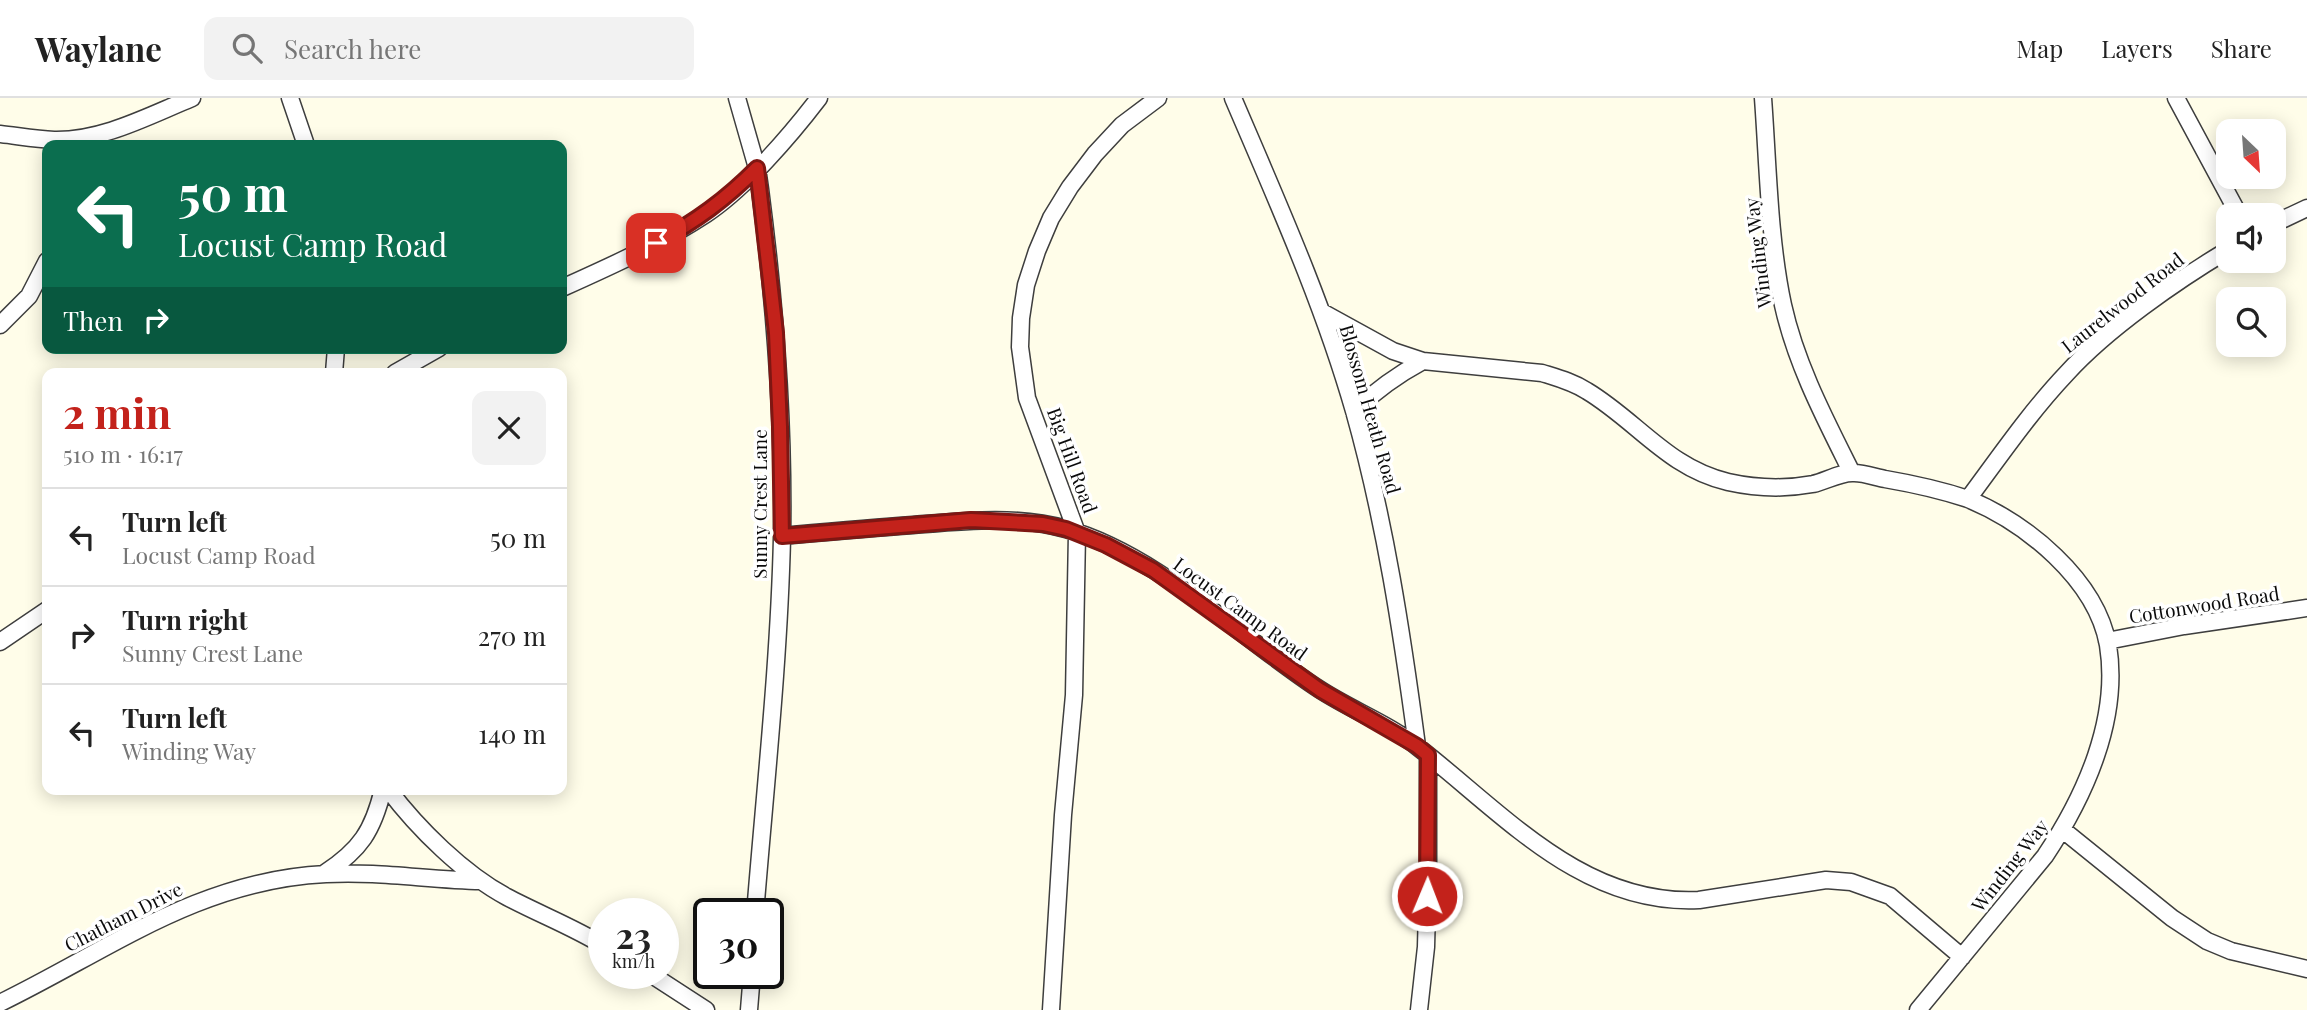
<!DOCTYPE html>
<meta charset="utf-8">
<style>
:root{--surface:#fff;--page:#f2f2f2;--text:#222;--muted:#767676;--line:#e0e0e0;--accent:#c3221b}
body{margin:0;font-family:"Playfair Display",serif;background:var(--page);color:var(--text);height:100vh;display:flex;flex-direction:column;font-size:26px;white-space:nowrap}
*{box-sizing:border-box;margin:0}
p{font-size:23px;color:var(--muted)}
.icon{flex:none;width:38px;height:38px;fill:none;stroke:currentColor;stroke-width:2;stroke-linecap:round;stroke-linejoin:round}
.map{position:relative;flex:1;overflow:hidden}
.panel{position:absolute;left:42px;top:270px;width:525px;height:427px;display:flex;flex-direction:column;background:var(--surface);border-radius:14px;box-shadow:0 4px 18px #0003}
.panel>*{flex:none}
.hud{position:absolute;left:42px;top:42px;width:525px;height:214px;border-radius:14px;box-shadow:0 4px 18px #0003;background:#0b6e4f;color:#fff;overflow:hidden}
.needle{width:46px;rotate:155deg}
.fabs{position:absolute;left:2216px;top:21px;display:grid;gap:14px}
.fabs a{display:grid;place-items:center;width:70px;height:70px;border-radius:14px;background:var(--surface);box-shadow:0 4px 18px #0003;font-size:35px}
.speed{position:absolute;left:588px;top:800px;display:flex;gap:14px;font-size:35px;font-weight:700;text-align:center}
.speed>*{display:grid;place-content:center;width:91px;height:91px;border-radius:50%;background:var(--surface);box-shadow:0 4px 18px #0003;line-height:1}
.speed small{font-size:18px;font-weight:400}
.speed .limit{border:4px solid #111;border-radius:10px;background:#fff;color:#111}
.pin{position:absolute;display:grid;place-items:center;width:60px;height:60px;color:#fff;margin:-30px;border-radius:14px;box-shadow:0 4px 10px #0006}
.me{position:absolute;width:77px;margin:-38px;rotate:1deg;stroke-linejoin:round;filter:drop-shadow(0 0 5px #0008)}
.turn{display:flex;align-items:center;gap:24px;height:147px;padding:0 21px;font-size:32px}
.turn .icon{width:91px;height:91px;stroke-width:2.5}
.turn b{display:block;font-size:49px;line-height:60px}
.then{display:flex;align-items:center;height:66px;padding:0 21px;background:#0003;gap:14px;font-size:26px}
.round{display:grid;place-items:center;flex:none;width:74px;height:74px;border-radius:14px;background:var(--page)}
.overview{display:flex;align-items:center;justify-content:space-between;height:119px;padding:0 21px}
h1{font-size:42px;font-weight:700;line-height:52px;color:var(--accent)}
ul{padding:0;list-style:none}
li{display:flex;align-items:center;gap:21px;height:98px;padding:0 21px;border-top:2px solid var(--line)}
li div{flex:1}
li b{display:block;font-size:26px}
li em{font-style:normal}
header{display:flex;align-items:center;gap:42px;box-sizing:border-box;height:98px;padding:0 35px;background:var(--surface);border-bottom:2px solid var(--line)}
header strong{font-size:33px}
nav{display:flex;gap:38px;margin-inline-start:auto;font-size:24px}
.search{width:490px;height:63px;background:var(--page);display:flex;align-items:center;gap:18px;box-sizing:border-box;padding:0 24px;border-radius:14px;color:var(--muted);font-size:26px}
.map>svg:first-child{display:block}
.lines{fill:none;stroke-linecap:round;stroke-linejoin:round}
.minor-casing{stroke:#3e3e3e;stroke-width:19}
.minor{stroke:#fff;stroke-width:16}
.route-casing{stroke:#7f1612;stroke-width:18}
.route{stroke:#c3221b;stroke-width:12}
.labels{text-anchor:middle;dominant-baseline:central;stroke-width:7;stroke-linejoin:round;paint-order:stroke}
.street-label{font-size:19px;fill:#0b0b0b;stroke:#fff}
</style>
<header>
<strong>Waylane</strong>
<div class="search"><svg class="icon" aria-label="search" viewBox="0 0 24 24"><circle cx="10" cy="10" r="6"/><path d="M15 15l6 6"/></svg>Search here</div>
<nav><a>Map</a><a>Layers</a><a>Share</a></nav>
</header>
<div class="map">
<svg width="2307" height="912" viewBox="0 0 2307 912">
<rect width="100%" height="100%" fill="#fffde9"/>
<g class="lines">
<defs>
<path id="minor" d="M 290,0 L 306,47
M 737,0 L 757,70 L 760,91 C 775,206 784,323 782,440 C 779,565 765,691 755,816
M 1233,0 C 1277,103 1323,205 1354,313 C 1385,423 1402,535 1417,648
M 1763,0 C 1768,67 1769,142 1783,207 C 1796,266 1825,321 1852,375
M 2176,0 L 2239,117
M 0,36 C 18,38 36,41 54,42 C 102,43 148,18 192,0
M 2273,126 L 2307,110
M 562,190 C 611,168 660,146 706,116 C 745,90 790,38 819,0
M 1322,214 L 1393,253 L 1423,263 L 1542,275 C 1558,280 1573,284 1587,293 C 1637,323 1668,370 1728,384 C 1755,390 1786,391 1813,386 C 1826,383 1841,374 1854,375 C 1864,375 1875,379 1885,381 C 1914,386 1941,392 1968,401 C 2000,358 2030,314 2067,275 C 2107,231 2176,183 2228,152
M 0,227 L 29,198 L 47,163
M 334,275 L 336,250
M 395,275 L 439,250
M 1354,313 C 1375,293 1397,277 1423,263
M 782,438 C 826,434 869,430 913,427 C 963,423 1017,417 1066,431 C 1156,456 1241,540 1319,591 C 1351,612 1389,626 1419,650 C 1504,716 1583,808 1699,802 L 1826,782 L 1851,784 L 1890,798 L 1962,859
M 2107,543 L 2184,528 L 2307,510
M 0,544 L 47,512
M 388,691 C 418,731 464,776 507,799 C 539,816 573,829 604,848
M 2063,732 L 2172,820 L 2207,843 L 2231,853 L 2307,871
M 325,775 C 360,752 373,733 383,691
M 649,875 L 706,912
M 0,905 C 109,852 199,782 326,776 C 378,773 429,782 481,783
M 749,912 L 752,875
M 1051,912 L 1063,717 L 1074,597 L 1077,435 L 1027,300 L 1020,249 L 1021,220 L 1026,187 L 1037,153 L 1051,120 L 1070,89 L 1095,56 L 1122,27 L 1158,0
M 1419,912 L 1426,849 L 1428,772 L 1428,657
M 1918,912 L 2045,758 C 2085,698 2120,621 2108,547 C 2096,481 2026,425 1968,401"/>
</defs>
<use href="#minor" class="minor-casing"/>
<use href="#minor" class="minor"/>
</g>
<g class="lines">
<defs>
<path id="route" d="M 656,145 C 696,123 725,102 757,70 L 776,235 L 780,329 L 782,438 L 971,422 L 1043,426 L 1066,431 L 1106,447 L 1153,472 L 1320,592 L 1417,648 L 1428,657 L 1427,798"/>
</defs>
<use href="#route" class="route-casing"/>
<use href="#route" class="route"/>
</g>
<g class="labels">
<g class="street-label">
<text transform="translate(1757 155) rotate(-97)">Winding Way</text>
<text transform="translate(2122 204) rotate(-38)">Laurelwood Road</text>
<text transform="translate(1371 311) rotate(74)">Blossom Heath Road</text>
<text transform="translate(1073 362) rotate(70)">Big Hill Road</text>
<text transform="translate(759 406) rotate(-90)">Sunny Crest Lane</text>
<text transform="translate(2204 506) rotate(-9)">Cottonwood Road</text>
<text transform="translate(1241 510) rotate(36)">Locust Camp Road</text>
<text transform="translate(2009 767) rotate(-52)">Winding Way</text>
<text transform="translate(123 818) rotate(-27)">Chatham Drive</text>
</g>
</g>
</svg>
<div class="fabs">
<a><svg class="needle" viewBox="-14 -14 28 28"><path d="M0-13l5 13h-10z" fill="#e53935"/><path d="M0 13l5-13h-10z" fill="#767676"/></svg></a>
<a><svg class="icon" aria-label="sound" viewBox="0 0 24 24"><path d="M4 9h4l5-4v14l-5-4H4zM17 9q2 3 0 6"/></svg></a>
<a><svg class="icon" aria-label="search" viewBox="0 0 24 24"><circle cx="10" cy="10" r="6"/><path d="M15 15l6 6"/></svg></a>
</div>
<div class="speed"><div>23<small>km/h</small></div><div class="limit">30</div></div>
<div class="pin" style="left:656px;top:145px;background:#d93025"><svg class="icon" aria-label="arrive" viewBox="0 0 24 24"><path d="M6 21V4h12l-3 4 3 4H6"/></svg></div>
<svg class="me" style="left:1427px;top:798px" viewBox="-20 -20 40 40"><circle r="17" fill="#c3221b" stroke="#fff" stroke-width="3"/><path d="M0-11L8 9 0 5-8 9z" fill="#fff"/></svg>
<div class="hud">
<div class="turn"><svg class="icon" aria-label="left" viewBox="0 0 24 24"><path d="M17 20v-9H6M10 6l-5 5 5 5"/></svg><div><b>50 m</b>Locust Camp Road</div></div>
<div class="then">Then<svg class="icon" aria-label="right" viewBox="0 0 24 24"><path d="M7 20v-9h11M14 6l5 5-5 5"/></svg></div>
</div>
<section class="panel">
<div class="overview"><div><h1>2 min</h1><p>510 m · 16:17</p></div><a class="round"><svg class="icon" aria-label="close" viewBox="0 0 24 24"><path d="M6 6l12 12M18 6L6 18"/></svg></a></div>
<ul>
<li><svg class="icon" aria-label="left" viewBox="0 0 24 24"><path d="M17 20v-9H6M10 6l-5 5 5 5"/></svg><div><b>Turn left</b><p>Locust Camp Road</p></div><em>50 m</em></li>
<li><svg class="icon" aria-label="right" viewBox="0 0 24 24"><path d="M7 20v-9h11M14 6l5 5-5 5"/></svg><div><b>Turn right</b><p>Sunny Crest Lane</p></div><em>270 m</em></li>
<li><svg class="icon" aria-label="left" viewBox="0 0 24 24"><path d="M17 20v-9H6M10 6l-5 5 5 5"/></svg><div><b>Turn left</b><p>Winding Way</p></div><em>140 m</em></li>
</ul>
</section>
</div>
